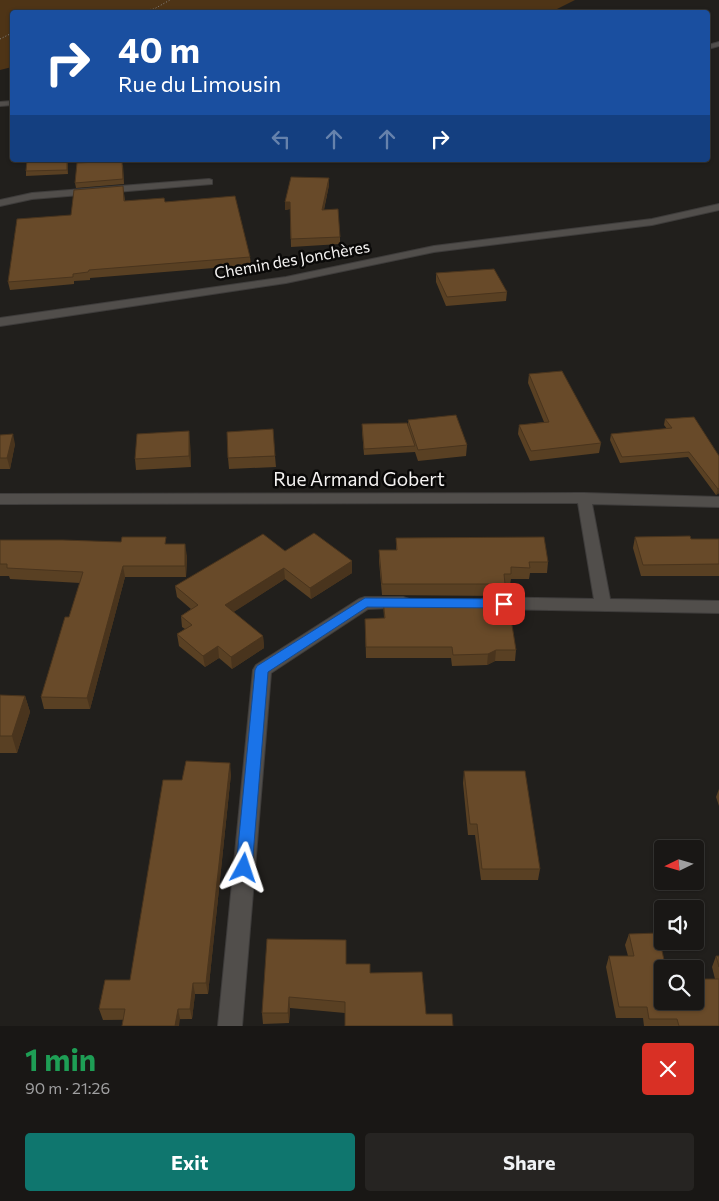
<!DOCTYPE html>
<meta charset="utf-8">
<style>
:root{--surface:#191715;--page:#262422;--text:#f1f3f6;--muted:#9f9fa0;--line:#373634;--accent:#0f766e}
body{margin:0;font-family:Commissioner,sans-serif;background:var(--page);color:var(--text);height:100vh;display:flex;flex-direction:column;font-size:19px;white-space:nowrap}
*{box-sizing:border-box;margin:0}
p{font-size:16px;color:var(--muted)}
.icon{flex:none;width:28px;height:28px;fill:none;stroke:currentColor;stroke-width:2;stroke-linecap:round;stroke-linejoin:round}
.map{position:relative;height:1026px;overflow:hidden}
.side{display:flex;flex-direction:column;background:var(--surface);flex:1}
.side>*{flex:none}
.banner{position:absolute;left:10px;top:10px;width:700px;height:152px;border-radius:5px;box-shadow:0 1px 4px #0004,0 0 0 1px var(--line);background:#1a4fa0;color:#fff;overflow:hidden}
.needle{width:32px;rotate:265deg}
.fabs{position:absolute;left:654px;top:840px;display:grid;gap:10px}
.fabs a{display:grid;place-items:center;width:50px;height:50px;border-radius:5px;background:var(--surface);box-shadow:0 1px 4px #0004,0 0 0 1px var(--line);font-size:25px}
.pin{position:absolute;display:grid;place-items:center;width:42px;height:42px;color:#fff;margin:-21px;border-radius:10px;box-shadow:0 2px 8px #0006}
.me{position:absolute;width:55px;margin:-28px;rotate:5deg;stroke-linejoin:round;filter:drop-shadow(0 0 4px #0008)}
.turn{display:flex;align-items:center;gap:18px;height:105px;padding:0 25px;font-size:22px}
.turn .icon{width:65px;height:65px;stroke-width:2.5}
.turn b{display:block;font-size:35px;line-height:42px}
.lanes{display:flex;align-items:center;height:48px;padding:0 25px;background:#0003;justify-content:center;gap:25px;direction:ltr}
.lanes .off{opacity:.35}
.round{display:grid;place-items:center;flex:none;width:52px;height:52px;border-radius:5px;background:var(--page)}
.summary{display:flex;align-items:center;justify-content:space-between;height:85px;padding:0 25px}
h1{font-size:30px;font-weight:700;line-height:38px;color:#1e9e55}
.action{display:flex;gap:10px;margin-top:auto;padding:10px 25px}
.action a{flex:1;height:58px;border-radius:5px;background:var(--accent);color:#fff;font-size:20px;font-weight:700;line-height:58px;text-align:center}
.action a+a{background:var(--page);color:var(--text)}
.map>svg:first-child{display:block}
.green{fill:#4e3416}
.lines{fill:none;stroke-linecap:round;stroke-linejoin:round}
.minor-casing{stroke:#3e3c3b;stroke-width:2}
.path{stroke:#888684;stroke-width:1;stroke-dasharray:1 2;stroke-linecap:butt}
.minor{fill:#514e4b;fill-rule:evenodd}
.wall{fill:#594023}
.shaded-wall{fill:#49341d}
.building{fill:#684a29;stroke:#49341d}
.route{fill:#1a73e8;stroke:#114b97}
.labels{text-anchor:middle;dominant-baseline:central;stroke-width:5;stroke-linejoin:round;paint-order:stroke}
.far-street-label{font-size:16px;fill:#f5f3f2;stroke:#0a0908}
.street-label{font-size:19px;fill:#f5f3f2;stroke:#0a0908}
</style>
<div class="map">
<svg width="719" height="1026" viewBox="0 0 719 1026">
<rect width="100%" height="100%" fill="#211f1c"/>
<path class="green" d="M 0,0 L 575,0 L 551,12 L 12,12 L 12,67 L 0,70 Z"/>
<g class="lines">
<defs>
<path id="minor" d="M 719,42 L 719,46 L 708,49 L 708,45 Z
M 12,101 L 12,105 L 0,106 L 0,102 Z
M 209,179 L 212,180 L 212,184 L 32,199 L 0,206 L 0,200 L 32,193 Z
M 719,204 L 719,210 L 652,225 L 434,252 L 286,283 L 0,326 L 0,318 L 286,277 L 434,246 L 652,219 Z
M 584,493 L 719,497 L 719,507 L 592,504 L 610,599 L 719,601 L 719,613 L 488,609 L 482,607 L 480,603 L 482,599 L 488,597 L 594,599 L 578,503 L 0,504 L 0,494 Z
M 365,597 L 403,597 L 409,599 L 411,603 L 409,607 L 368,609 L 271,673 L 242,1026 L 218,1026 L 253,670 L 256,665 L 359,599 Z"/>
</defs>
<use href="#minor" class="minor-casing"/>
<path class="path" d="M 129,12 L 154,9 L 170,0
M 0,39 L 12,33"/>
<use href="#minor" class="minor"/>
</g>
<path class="wall" d="M 68,160 L 68,174 L 26,176 L 26,171 Z
M 123,165 L 124,184 L 76,188 L 75,183 Z
M 329,185 L 324,210 L 340,237 L 340,244 L 291,247 L 290,209 L 285,210 L 285,202 Z
M 123,186 L 125,201 L 165,202 L 250,257 L 251,265 L 90,278 L 90,280 L 74,281 L 74,284 L 10,290 L 8,282 L 71,215 Z
M 436,273 L 507,292 L 506,301 L 446,306 L 436,282 Z
M 529,374 L 601,443 L 599,453 L 530,461 L 518,434 L 519,425 L 544,422 L 528,383 Z
M 694,417 L 719,493 L 716,495 L 688,457 L 620,463 L 610,440 L 611,434 L 667,429 L 664,425 L 665,419 Z
M 408,420 L 467,445 L 466,456 L 418,461 L 415,452 L 364,455 L 362,430 L 408,426 Z
M 0,435 L 15,444 L 10,469 L 0,469 Z
M 190,442 L 191,467 L 136,470 L 135,459 Z
M 275,456 L 276,467 L 229,469 L 228,458 Z
M 635,537 L 691,539 L 719,539 L 719,576 L 641,576 L 633,548 Z
M 396,538 L 548,562 L 547,573 L 530,573 L 529,579 L 511,579 L 510,585 L 505,585 L 504,596 L 382,595 L 379,561 L 379,550 L 396,550 Z
M 0,540 L 167,544 L 187,556 L 186,577 L 125,577 L 90,709 L 44,709 L 41,697 L 69,617 L 80,583 L 10,579 L 9,576 L 0,576 Z
M 285,551 L 352,561 L 352,573 L 311,599 L 285,579 L 233,612 L 263,636 L 264,648 L 232,669 L 219,658 L 205,667 L 179,646 L 177,634 L 185,629 L 182,627 L 181,616 L 191,609 L 177,597 L 175,586 Z
M 383,600 L 516,650 L 515,661 L 495,661 L 487,665 L 452,666 L 451,658 L 366,658 L 365,619 L 384,618 Z
M 0,695 L 25,696 L 30,712 L 17,753 L 0,753 Z
M 464,771 L 540,869 L 538,880 L 481,880 L 475,835 L 468,835 L 463,783 Z
M 231,774 L 208,994 L 195,994 L 192,1019 L 103,1020 L 99,1009 L 130,980 L 182,780 Z
M 719,789 L 719,806 L 716,797 Z
M 629,934 L 662,1001 L 715,979 L 712,967 L 716,956 L 719,956 L 719,1026 L 644,1026 L 643,1018 L 616,1018 L 606,967 L 609,956 L 628,956 L 625,945 Z
M 346,940 L 345,1013 L 290,1008 L 289,1023 L 263,1024 L 262,1013 Z"/>
<path class="shaded-wall" d="M 67,160 L 68,160 L 68,174 L 67,170 Z
M 329,178 L 329,185 L 322,218 L 322,210 Z
M 285,202 L 290,202 L 290,209 L 285,210 Z
M 189,431 L 190,442 L 191,467 L 189,456 Z
M 13,434 L 15,444 L 10,469 L 7,458 Z
M 719,488 L 719,493 L 716,495 L 718,489 Z
M 185,544 L 187,556 L 186,577 L 185,566 Z
M 352,561 L 352,573 L 311,599 L 310,588 Z
M 123,566 L 125,577 L 90,709 L 87,698 Z
M 284,568 L 285,579 L 226,617 L 225,605 Z
M 263,636 L 264,648 L 232,669 L 231,657 Z
M 218,646 L 219,658 L 205,667 L 203,656 Z
M 496,650 L 495,661 L 487,665 L 488,654 Z
M 25,696 L 30,712 L 17,753 L 12,736 Z
M 230,763 L 231,774 L 208,994 L 206,983 Z
M 193,983 L 195,994 L 192,1019 L 190,1009 Z
M 289,997 L 290,1008 L 289,1023 L 288,1013 Z
M 178,1009 L 180,1019 L 179,1026 L 175,1026 Z"/>
<path class="building" d="M 27,160 L 67,160 L 67,170 L 26,171 Z
M 122,161 L 123,179 L 75,183 L 77,163 Z
M 291,177 L 329,178 L 322,210 L 338,209 L 340,237 L 291,239 L 290,202 L 285,202 Z
M 123,186 L 124,201 L 164,198 L 165,202 L 235,196 L 250,257 L 89,270 L 88,272 L 73,274 L 73,277 L 8,282 L 17,219 L 71,215 L 74,190 Z
M 494,269 L 507,292 L 447,297 L 436,273 Z
M 562,371 L 601,443 L 531,451 L 519,425 L 549,422 L 529,374 Z
M 456,415 L 467,445 L 418,450 L 408,420 Z
M 694,417 L 719,456 L 719,488 L 718,489 L 689,452 L 622,457 L 611,434 L 672,428 L 665,419 Z
M 407,423 L 415,446 L 364,449 L 362,424 Z
M 273,429 L 275,456 L 228,458 L 227,432 Z
M 189,431 L 189,456 L 135,459 L 137,434 Z
M 13,434 L 7,458 L 0,458 L 0,435 Z
M 314,533 L 352,561 L 310,588 L 284,568 L 225,605 L 263,636 L 231,657 L 218,646 L 203,656 L 177,634 L 192,625 L 181,616 L 198,605 L 175,586 L 263,534 L 285,551 Z
M 690,536 L 691,539 L 719,539 L 719,564 L 643,565 L 635,537 Z
M 122,537 L 166,537 L 165,544 L 185,544 L 185,566 L 123,566 L 87,698 L 41,697 L 65,617 L 69,617 L 83,572 L 7,568 L 7,564 L 0,564 L 0,540 L 63,540 L 121,542 Z
M 544,537 L 548,562 L 529,562 L 530,568 L 511,567 L 511,574 L 504,574 L 505,584 L 382,584 L 379,550 L 397,550 L 396,538 Z
M 383,600 L 508,600 L 516,650 L 496,650 L 488,654 L 453,655 L 452,647 L 366,647 L 365,619 L 385,618 Z
M 0,695 L 25,696 L 12,736 L 0,736 Z
M 186,761 L 230,763 L 206,983 L 193,983 L 190,1009 L 178,1009 L 175,1026 L 122,1026 L 125,1009 L 99,1009 L 105,980 L 130,980 L 163,780 L 182,780 Z
M 464,771 L 525,771 L 540,869 L 482,869 L 477,824 L 470,824 Z
M 658,933 L 666,969 L 662,969 L 662,1001 L 695,1001 L 695,979 L 719,979 L 719,1026 L 679,1026 L 677,1019 L 649,1019 L 647,1007 L 619,1007 L 609,956 L 634,956 L 629,934 Z
M 267,939 L 346,940 L 346,964 L 370,964 L 370,973 L 422,972 L 426,1014 L 452,1014 L 453,1026 L 345,1026 L 345,1002 L 289,997 L 288,1013 L 262,1013 Z
M 716,956 L 719,956 L 719,967 Z"/>
<path class="route" d="M 365,598 L 504,599 L 510,604 L 504,608 L 367,607 L 268,672 L 252,868 L 249,873 L 244,875 L 238,873 L 236,868 L 255,670 L 257,666 Z"/>
<g class="labels">
<g class="far-street-label">
<text transform="translate(292 259) rotate(-10)">Chemin des Jonchères</text>
</g>
<g class="street-label">
<text x="359" y="478">Rue Armand Gobert</text>
</g>
</g>
</svg>
<div class="fabs">
<a><svg class="needle" viewBox="-14 -14 28 28"><path d="M0-13l5 13h-10z" fill="#e53935"/><path d="M0 13l5-13h-10z" fill="#9f9fa0"/></svg></a>
<a><svg class="icon" aria-label="sound" viewBox="0 0 24 24"><path d="M4 9h4l5-4v14l-5-4H4zM17 9q2 3 0 6"/></svg></a>
<a><svg class="icon" aria-label="search" viewBox="0 0 24 24"><circle cx="10" cy="10" r="6"/><path d="M15 15l6 6"/></svg></a>
</div>
<div class="pin" style="left:504px;top:604px;background:#d93025"><svg class="icon" aria-label="arrive" viewBox="0 0 24 24"><path d="M6 21V4h12l-3 4 3 4H6"/></svg></div>
<svg class="me" style="left:244px;top:868px" viewBox="-20 -20 40 40"><path d="M0-17L14 15 0 8-14 15z" fill="#1a73e8" stroke="#fff" stroke-width="4"/></svg>
<div class="banner">
<div class="turn"><svg class="icon" aria-label="right" viewBox="0 0 24 24"><path d="M7 20v-9h11M14 6l5 5-5 5"/></svg><div><b>40 m</b>Rue du Limousin</div></div>
<div class="lanes"><svg class="icon off" aria-label="left" viewBox="0 0 24 24"><path d="M17 20v-9H6M10 6l-5 5 5 5"/></svg><svg class="icon off" aria-label="ahead" viewBox="0 0 24 24"><path d="M12 20V5M6 11l6-6 6 6"/></svg><svg class="icon off" aria-label="ahead" viewBox="0 0 24 24"><path d="M12 20V5M6 11l6-6 6 6"/></svg><svg class="icon" aria-label="right" viewBox="0 0 24 24"><path d="M7 20v-9h11M14 6l5 5-5 5"/></svg></div>
</div>
</div>
<section class="side">
<div class="summary"><div><h1>1 min</h1><p>90 m · 21:26</p></div><a class="round" style="background:#d93025;color:#fff"><svg class="icon" aria-label="close" viewBox="0 0 24 24"><path d="M6 6l12 12M18 6L6 18"/></svg></a></div>
<div class="action"><a>Exit</a><a>Share</a></div>
</section>
